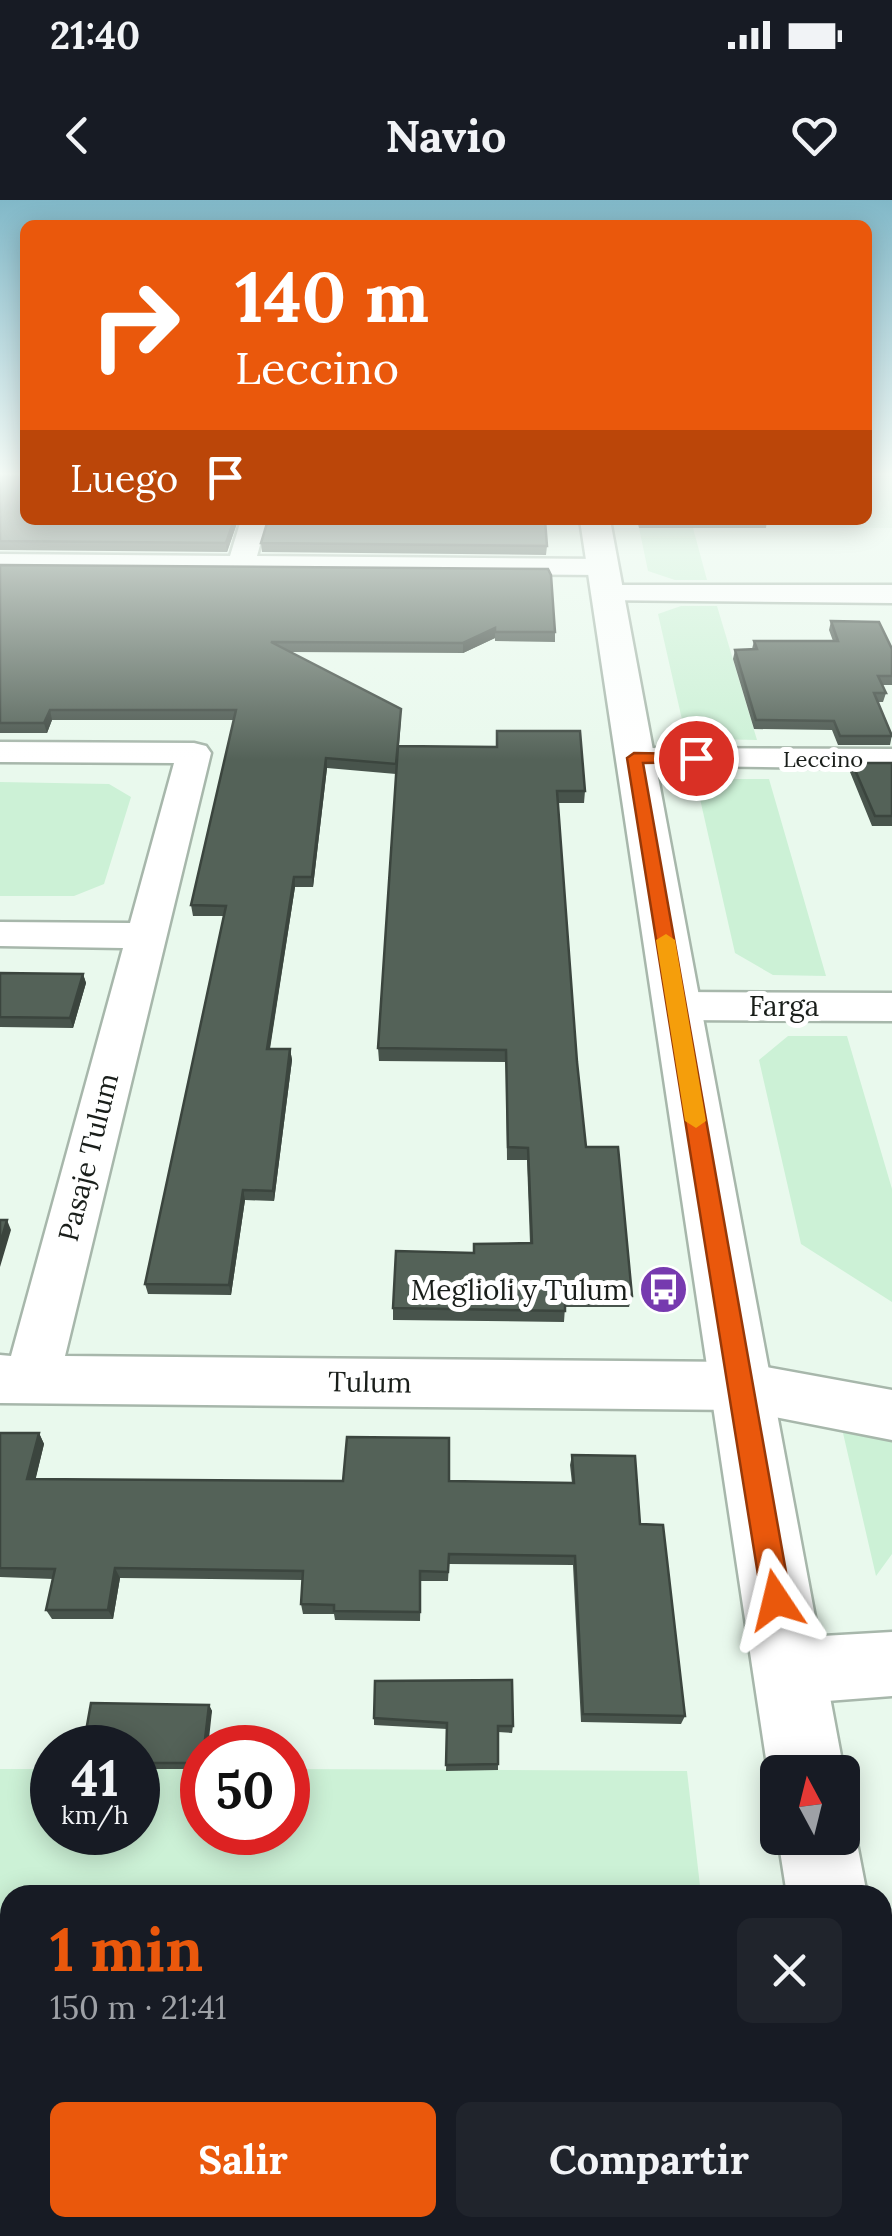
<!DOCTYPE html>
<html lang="es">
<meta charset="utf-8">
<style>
:root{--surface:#171b24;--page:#20242c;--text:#f1f3f6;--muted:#9ea1a6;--accent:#ea580c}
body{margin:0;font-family:Lora,serif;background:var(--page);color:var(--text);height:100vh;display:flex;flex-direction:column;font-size:38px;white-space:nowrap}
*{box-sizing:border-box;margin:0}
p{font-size:32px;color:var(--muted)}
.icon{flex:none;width:55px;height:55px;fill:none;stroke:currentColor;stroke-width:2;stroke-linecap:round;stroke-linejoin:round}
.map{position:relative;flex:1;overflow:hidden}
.drawer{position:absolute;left:0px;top:1685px;width:892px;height:352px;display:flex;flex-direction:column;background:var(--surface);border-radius:30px 30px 0 0;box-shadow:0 5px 25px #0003}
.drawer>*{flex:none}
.banner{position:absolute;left:20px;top:20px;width:852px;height:305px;border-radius:15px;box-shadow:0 5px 25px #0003;background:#ea580c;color:#fff;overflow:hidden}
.needle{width:65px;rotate:353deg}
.buttons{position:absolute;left:760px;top:1555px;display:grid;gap:20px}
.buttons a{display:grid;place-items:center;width:100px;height:100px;border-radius:15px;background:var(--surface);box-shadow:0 5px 25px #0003;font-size:50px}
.speed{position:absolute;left:30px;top:1525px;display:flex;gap:20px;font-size:50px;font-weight:700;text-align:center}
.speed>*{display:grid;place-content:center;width:130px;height:130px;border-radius:50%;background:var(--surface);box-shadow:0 5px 25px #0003;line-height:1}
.speed small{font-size:25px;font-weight:400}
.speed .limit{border:15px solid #d22;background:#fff;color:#111}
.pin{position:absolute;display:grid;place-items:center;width:85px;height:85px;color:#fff;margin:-42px;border:5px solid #fff;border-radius:50%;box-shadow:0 2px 10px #0007}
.me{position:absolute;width:110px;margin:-55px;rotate:350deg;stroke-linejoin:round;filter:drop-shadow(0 0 8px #0008)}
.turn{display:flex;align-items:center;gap:35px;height:210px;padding:0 50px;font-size:45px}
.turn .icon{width:130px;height:130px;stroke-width:2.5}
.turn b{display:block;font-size:70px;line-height:85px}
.then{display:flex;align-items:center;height:95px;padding:0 50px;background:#0003;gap:20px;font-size:38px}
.round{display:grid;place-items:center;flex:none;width:105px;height:105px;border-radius:15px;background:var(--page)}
.overview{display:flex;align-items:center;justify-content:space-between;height:170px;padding:0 50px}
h1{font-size:60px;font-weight:700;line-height:75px;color:var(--accent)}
.cta{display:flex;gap:20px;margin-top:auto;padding:20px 50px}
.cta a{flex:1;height:115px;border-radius:15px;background:var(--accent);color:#fff;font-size:40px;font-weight:700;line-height:115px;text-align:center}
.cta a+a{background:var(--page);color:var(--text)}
.status{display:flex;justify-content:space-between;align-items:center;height:70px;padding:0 50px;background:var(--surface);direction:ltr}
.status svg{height:28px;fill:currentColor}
header{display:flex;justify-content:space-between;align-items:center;height:130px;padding:0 50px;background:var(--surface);font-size:45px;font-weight:700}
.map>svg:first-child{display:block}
.built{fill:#d8f0de}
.green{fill:#ccf1d6}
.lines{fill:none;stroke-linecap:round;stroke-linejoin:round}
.street-casing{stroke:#a7b7ab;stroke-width:5}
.secondary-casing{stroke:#a7b7ab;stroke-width:5}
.street{fill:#fff;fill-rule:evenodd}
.secondary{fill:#fff;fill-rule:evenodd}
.wall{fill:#48544c}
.shaded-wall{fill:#3b453e}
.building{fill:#546258;stroke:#3b453e;stroke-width:2.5}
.route{fill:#ea580c;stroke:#983908;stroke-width:2.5}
.slow{fill:#f59e0b}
.labels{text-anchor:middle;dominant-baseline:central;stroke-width:10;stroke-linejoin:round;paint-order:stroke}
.far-street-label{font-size:22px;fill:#191e1a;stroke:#fff}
.street-label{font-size:28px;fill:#191e1a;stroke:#fff}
.poi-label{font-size:28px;fill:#191e1a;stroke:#fff;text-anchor:end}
</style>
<div class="status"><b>21:40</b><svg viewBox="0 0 49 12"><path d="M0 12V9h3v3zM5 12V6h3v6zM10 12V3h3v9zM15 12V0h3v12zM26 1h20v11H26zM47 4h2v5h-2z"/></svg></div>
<header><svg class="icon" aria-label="back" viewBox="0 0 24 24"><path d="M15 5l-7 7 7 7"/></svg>Navio<svg class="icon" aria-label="heart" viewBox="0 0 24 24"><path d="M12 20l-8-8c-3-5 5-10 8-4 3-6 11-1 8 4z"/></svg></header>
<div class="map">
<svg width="892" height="2036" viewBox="0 0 892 2036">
<rect width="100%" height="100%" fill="#e9f9ed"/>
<path class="built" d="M 868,275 L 892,275 L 892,328 L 639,328 L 637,320 L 868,320 Z"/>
<path class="green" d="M 639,328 L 693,328 L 707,380 L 675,380 L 648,371 Z
M 681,406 L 717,406 L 757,540 L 714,539 L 683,524 L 658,414 Z
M 724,579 L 769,579 L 826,776 L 773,775 L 735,753 L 698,590 Z
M 0,582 L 109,584 L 131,597 L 104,684 L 74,696 L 0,696 Z
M 788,836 L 847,836 L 892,989 L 892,1102 L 801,1044 L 759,860 Z
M 840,1220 L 892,1240 L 892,1354 L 876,1376 Z
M 0,1569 L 52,1569 L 52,1632 L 138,1632 L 138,1569 L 202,1569 L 202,1632 L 288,1632 L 288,1569 L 687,1571 L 701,1695 L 10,1695 L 10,2028 L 741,2028 L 742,2036 L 0,2036 Z"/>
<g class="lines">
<defs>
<path id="street" d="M 241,320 L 267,320 L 257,356 L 603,359 L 617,367 L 603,375 L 0,370 L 0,354 L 230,356 Z
M 607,385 L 892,385 L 892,403 L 597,400 L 593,394 L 597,388 Z
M 0,542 L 194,543 L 206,546 L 211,553 L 65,1156 L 739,1162 L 892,1190 L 892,1240 L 739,1210 L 0,1203 L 0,1155 L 11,1156 L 123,748 L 0,746 L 0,722 L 130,723 L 174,563 L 0,562 Z
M 635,548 L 892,549 L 892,569 L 623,565 L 618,558 L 623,551 Z
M 677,792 L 892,793 L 892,821 L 677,820 L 662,816 L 656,806 L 662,796 Z
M 892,1432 L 892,1496 L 788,1504 L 765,1494 L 755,1471 L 765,1448 L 788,1438 Z"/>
<path id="secondary" d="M 580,320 L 610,320 L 844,1572 L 778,1572 L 778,1594 L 768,1572 Z
M 842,1610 L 856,1638 L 867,1695 L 787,1695 L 778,1638 L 842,1638 Z
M 882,1980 L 892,1984 L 892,2036 L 838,2036 L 836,2028 L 882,2028 Z"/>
</defs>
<use href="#street" class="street-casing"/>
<use href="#secondary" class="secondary-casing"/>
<use href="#street" class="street"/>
<use href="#secondary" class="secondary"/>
</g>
<path class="wall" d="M 0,275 L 238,320 L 227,352 L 0,350 Z
M 637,320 L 767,320 L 766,328 L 639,328 Z
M 261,343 L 547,346 L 546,355 L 262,352 Z
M 0,365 L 555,432 L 555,442 L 495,441 L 495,438 L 463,453 L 290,452 L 401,519 L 399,546 L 585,591 L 584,603 L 558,603 L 577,862 L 586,947 L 632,1096 L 629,1107 L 565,1107 L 564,1122 L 393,1120 L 393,1108 L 474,1053 L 530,1043 L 527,960 L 507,960 L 506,862 L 379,861 L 378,848 L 396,574 L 327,568 L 313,687 L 295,687 L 270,849 L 290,849 L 292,860 L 274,1001 L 245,1000 L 231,1095 L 148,1094 L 145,1084 L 224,716 L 193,716 L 191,705 L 234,520 L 52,520 L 47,533 L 0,533 Z
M 831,421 L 892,449 L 892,485 L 882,485 L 886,493 L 883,502 L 878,502 L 892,535 L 890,545 L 838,545 L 832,530 L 754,529 L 733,459 L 735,450 L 752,449 L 754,441 L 833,441 L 829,430 Z
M 852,563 L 892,563 L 892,626 L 872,626 L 850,572 Z
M 0,773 L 83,774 L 86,783 L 73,828 L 0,827 Z
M 0,1233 L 39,1233 L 44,1244 L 35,1280 L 449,1281 L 572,1283 L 570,1265 L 572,1255 L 640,1324 L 685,1516 L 681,1524 L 581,1522 L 573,1365 L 449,1364 L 448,1381 L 421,1381 L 420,1421 L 335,1420 L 334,1414 L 303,1414 L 301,1404 L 303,1380 L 120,1378 L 113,1419 L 52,1419 L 46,1410 L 53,1379 L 0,1377 Z
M 209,1505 L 212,1511 L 202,1548 L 202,1569 L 138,1569 L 138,1548 Z
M 374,1518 L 513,1526 L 512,1533 L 498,1532 L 498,1570 L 446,1571 L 447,1529 L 374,1525 Z"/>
<path class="shaded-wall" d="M 234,320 L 238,320 L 227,352 L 226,343 Z
M 495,428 L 495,438 L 463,453 L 463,443 Z
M 50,510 L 52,520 L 47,533 L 44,523 Z
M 326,558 L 327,568 L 313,687 L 312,677 Z
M 294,677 L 295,687 L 268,859 L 267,849 Z
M 83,774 L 86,783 L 73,828 L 70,818 Z
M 290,849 L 292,860 L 274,1001 L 273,991 Z
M 243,990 L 245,1000 L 231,1095 L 229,1085 Z
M 7,1020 L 11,1030 L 0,1067 L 0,1044 Z
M 39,1233 L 44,1244 L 33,1290 L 27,1279 Z
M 115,1368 L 120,1378 L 113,1419 L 108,1410 Z
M 209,1505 L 212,1511 L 208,1548 L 204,1548 Z"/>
<path class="building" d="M 0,275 L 25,275 L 25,320 L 234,320 L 226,343 L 0,341 Z
M 268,320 L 545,320 L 547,346 L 261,343 Z
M 0,365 L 548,369 L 551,375 L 555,432 L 495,432 L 495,428 L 463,443 L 271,442 L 401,509 L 396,564 L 326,558 L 312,677 L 294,677 L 267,849 L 290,849 L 273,991 L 243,990 L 229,1085 L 145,1084 L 226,706 L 191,705 L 236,510 L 50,510 L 44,523 L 0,523 Z
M 831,421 L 879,422 L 892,449 L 892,476 L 878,476 L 886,493 L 874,493 L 892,536 L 840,536 L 834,521 L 756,520 L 735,450 L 757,449 L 754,441 L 838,441 Z
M 497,531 L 580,531 L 585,591 L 557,591 L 577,862 L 586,947 L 618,947 L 632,1096 L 565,1095 L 565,1111 L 393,1108 L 396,1051 L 474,1053 L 474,1044 L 532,1043 L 528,948 L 508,947 L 506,850 L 378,848 L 398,546 L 497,547 Z
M 852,563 L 892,563 L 892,616 L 875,616 Z
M 0,773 L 83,774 L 70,818 L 0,817 Z
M 0,1020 L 7,1020 L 0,1044 Z
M 0,1233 L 39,1233 L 27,1279 L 343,1281 L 347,1237 L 449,1238 L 449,1281 L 574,1283 L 572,1255 L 635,1256 L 640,1324 L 663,1325 L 685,1516 L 583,1514 L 575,1356 L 449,1354 L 448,1372 L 420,1371 L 420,1412 L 334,1411 L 334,1405 L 301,1404 L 303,1371 L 115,1368 L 108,1410 L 46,1410 L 55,1369 L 0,1368 Z
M 512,1480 L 513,1526 L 498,1526 L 498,1564 L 446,1565 L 447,1523 L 374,1518 L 375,1481 Z
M 91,1503 L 209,1505 L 204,1548 L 202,1548 L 202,1563 L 138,1563 L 138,1548 L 83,1548 Z"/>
<linearGradient id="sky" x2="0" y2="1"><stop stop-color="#81b8c8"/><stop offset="0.49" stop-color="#f5fcf7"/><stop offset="1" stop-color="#f5fcf7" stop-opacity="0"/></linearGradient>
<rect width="892" height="560" fill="url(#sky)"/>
<path class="route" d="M 696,554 L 704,558 L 702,562 L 643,563 L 791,1400 L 786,1410 L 776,1414 L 766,1410 L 762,1400 L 627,558 L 634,553 Z"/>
<path class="slow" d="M 666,734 L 675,740 L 706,921 L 696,928 L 685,921 L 656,740 Z"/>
<defs>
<symbol id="bus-disc" viewBox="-11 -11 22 22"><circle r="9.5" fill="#763aaf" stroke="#fff"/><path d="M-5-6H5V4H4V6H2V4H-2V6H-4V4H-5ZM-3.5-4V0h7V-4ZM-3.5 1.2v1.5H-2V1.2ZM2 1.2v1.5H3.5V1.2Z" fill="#fff"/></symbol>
</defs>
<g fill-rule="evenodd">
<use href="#bus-disc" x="636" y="1062" width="55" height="55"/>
</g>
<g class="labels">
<g class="far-street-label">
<text x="823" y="559">Leccino</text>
</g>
<g class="street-label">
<text x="784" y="806">Farga</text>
<text transform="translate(88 957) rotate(-76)">Pasaje Tulum</text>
<text transform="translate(370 1182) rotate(1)">Tulum</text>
</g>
<g class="poi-label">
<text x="628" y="1090">Meglioli y Tulum</text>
</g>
</g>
</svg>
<div class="buttons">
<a><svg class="needle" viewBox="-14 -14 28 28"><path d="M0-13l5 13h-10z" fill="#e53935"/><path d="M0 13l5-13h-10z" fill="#9ea1a6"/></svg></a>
</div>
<div class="speed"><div>41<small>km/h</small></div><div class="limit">50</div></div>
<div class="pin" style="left:696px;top:558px;background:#d93025"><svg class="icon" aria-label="arrive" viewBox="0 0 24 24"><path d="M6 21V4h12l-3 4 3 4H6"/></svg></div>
<svg class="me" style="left:776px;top:1400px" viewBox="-20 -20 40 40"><path d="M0-17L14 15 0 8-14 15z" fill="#ea580c" stroke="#fff" stroke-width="4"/></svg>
<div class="banner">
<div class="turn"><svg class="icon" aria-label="right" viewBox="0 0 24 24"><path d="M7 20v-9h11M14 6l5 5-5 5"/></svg><div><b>140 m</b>Leccino</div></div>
<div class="then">Luego<svg class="icon" aria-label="arrive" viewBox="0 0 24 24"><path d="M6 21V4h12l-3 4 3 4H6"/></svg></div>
</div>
<section class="drawer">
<div class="overview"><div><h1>1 min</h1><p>150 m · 21:41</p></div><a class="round"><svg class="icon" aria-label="close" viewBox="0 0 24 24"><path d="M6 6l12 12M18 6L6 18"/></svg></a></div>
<div class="cta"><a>Salir</a><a>Compartir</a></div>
</section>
</div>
